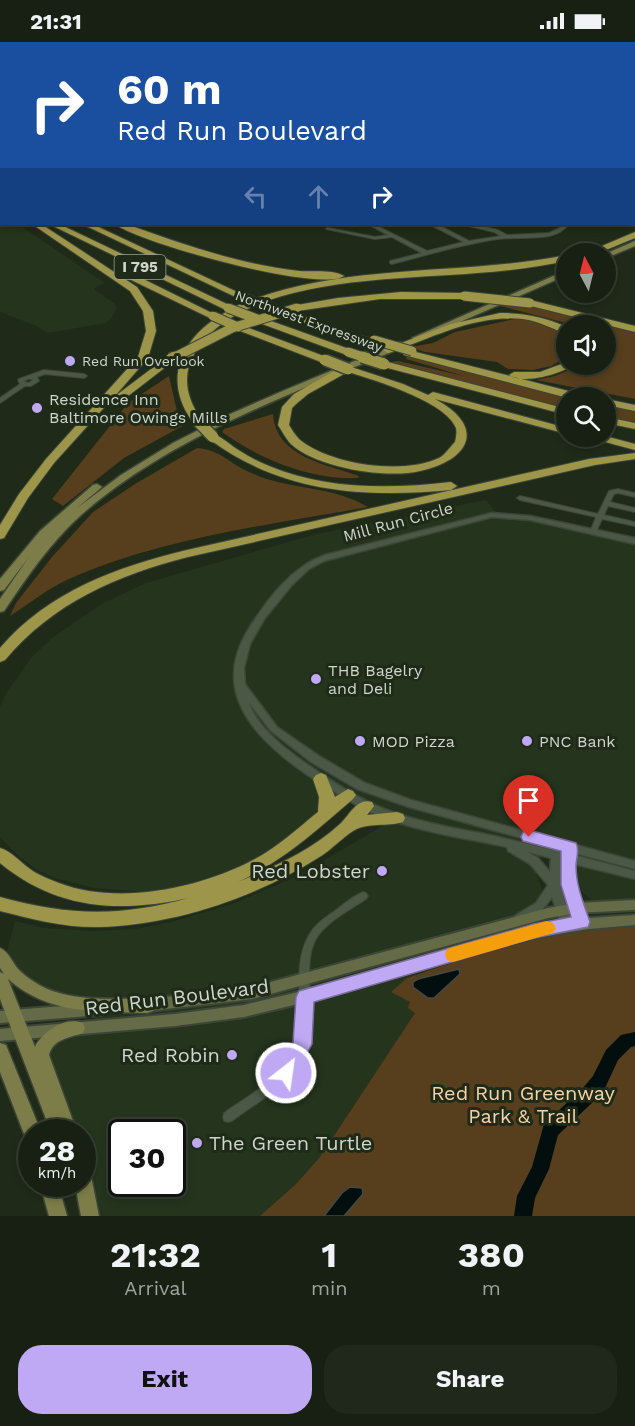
<!DOCTYPE html>
<style>
:root{--surface:#172013;--page:#20281c;--text:#f1f3f6;--muted:#9ea3a0;--line:#363e33;--accent:#bfa9f4}
body{margin:0;font-family:"Work Sans",sans-serif;background:var(--page);color:var(--text);height:100vh;display:flex;flex-direction:column;font-size:22px;white-space:nowrap}
*{box-sizing:border-box;margin:0}
p{font-size:20px;color:var(--muted)}
.icon{flex:none;width:33px;height:33px;fill:none;stroke:currentColor;stroke-width:2;stroke-linecap:round;stroke-linejoin:round}
.map{position:relative;height:1174px;overflow:hidden}
.drawer{display:flex;flex-direction:column;background:var(--surface);flex:1}
.drawer>*{flex:none}
.top-card{position:absolute;left:0px;top:0px;width:636px;height:183px;box-shadow:0 3px 9px #0003,0 0 0 2px var(--line);background:#1a4fa0;color:#fff;overflow:hidden}
.needle{width:39px;rotate:353deg}
.controls{position:absolute;left:556px;top:201px;display:grid;gap:12px}
.controls a{display:grid;place-items:center;width:60px;height:60px;border-radius:50%;background:var(--surface);box-shadow:0 3px 9px #0003,0 0 0 2px var(--line);font-size:30px}
.speed{position:absolute;left:18px;top:1077px;display:flex;gap:12px;font-size:30px;font-weight:700;text-align:center}
.speed>*{display:grid;place-content:center;width:78px;height:78px;border-radius:50%;background:var(--surface);box-shadow:0 3px 9px #0003,0 0 0 2px var(--line);line-height:1}
.speed small{font-size:15px;font-weight:400}
.speed .limit{border:3px solid #111;border-radius:9px;background:#fff;color:#111}
.pin{position:absolute;display:grid;place-items:center;width:51px;height:51px;color:#fff;margin:-62px -26px;border-radius:50% 50% 50% 0;rotate:-45deg;box-shadow:0 0 6px #0007}
.pin .icon{rotate:45deg}
.me{position:absolute;width:66px;margin:-33px;rotate:30deg;stroke-linejoin:round;filter:drop-shadow(0 0 4px #0008)}
.turn{display:flex;align-items:center;gap:21px;height:126px;padding:0 18px;font-size:27px}
.turn .icon{width:78px;height:78px;stroke-width:2.5}
.turn b{display:block;font-size:42px;line-height:51px}
.lanes{display:flex;align-items:center;height:57px;padding:0 18px;background:#0003;justify-content:center;gap:30px;direction:ltr}
.lanes .off{opacity:.35}
.eta{display:flex;justify-content:space-evenly;align-items:center;height:102px;text-align:center}
.eta b{font-size:36px;font-weight:700;line-height:42px}
.cta{display:flex;gap:12px;margin-top:auto;padding:12px 18px}
.cta a{flex:1;height:69px;border-radius:24px;background:var(--accent);color:#111;font-size:24px;font-weight:700;line-height:69px;text-align:center}
.cta a+a{background:var(--page);color:var(--text)}
.status{display:flex;justify-content:space-between;align-items:center;height:42px;padding:0 30px;background:var(--surface);direction:ltr}
.status svg{height:16px;fill:currentColor}
.map>svg:first-child{display:block}
.built{fill:#24341d;fill-rule:evenodd}
.green{fill:#573e1c}
.water{fill:#030f0f;stroke:#404b47;stroke-width:1.5}
.lines{fill:none;stroke-linecap:round;stroke-linejoin:round}
.river{fill:#030f0f;fill-rule:evenodd}
.minor-casing{stroke:#3c4638;stroke-width:2}
.tertiary-casing{stroke:#3c4638;stroke-width:3}
.secondary-casing{stroke:#3c4638;stroke-width:4}
.primary-casing{stroke:#3c4638;stroke-width:3}
.motorway-casing{stroke:#3c4638;stroke-width:2}
.minor{fill:#4b5845;fill-rule:evenodd}
.tertiary{fill:#4b5845;fill-rule:evenodd}
.secondary{fill:#646b46;fill-rule:evenodd}
.primary{fill:#7c7d48;fill-rule:evenodd}
.motorway{fill:#9d964a;fill-rule:evenodd}
.motorway-bridge-far1-casing{stroke:#3c4638;stroke-width:11;stroke-linecap:butt}
.motorway-bridge-casing{stroke:#3c4638;stroke-width:14;stroke-linecap:butt}
.motorway-bridge-far1{stroke:#9d964a;stroke-width:9}
.motorway-bridge{stroke:#9d964a;stroke-width:11}
.route{fill:#bfa9f4;stroke:#7c6e9f;stroke-width:1.5}
.slow{fill:#f59e0b}
.poi-dot{fill:#bfa9f4;stroke:#1f2a19;stroke-width:2}
.labels{text-anchor:middle;dominant-baseline:central;stroke-width:6;stroke-linejoin:round;paint-order:stroke}
.far-street-label{font-size:14px;fill:#cfd6cb;stroke:#1f2a19}
.far-poi-label{font-size:14px;fill:#cfd6cb;stroke:#1f2a19;text-anchor:start}
.shield{fill:#1f2a19;stroke:#9aa296;stroke-width:1.5}
.shield-label{font-size:15px;font-weight:bold;fill:#cfd6cb}
.poi-label{font-size:16px;fill:#cfd6cb;stroke:#1f2a19;text-anchor:start}
.street-label{font-size:16px;fill:#cfd6cb;stroke:#1f2a19}
.near-poi-label{font-size:20px;fill:#cfd6cb;stroke:#1f2a19;text-anchor:end}
.near-street-label{font-size:20px;fill:#cfd6cb;stroke:#1f2a19}
.near-park-label{font-size:20px;fill:#fad3a5;stroke:#1f2a19}
</style>
<div class="status"><b>21:31</b><svg viewBox="0 0 49 12"><path d="M0 12V9h3v3zM5 12V6h3v6zM10 12V3h3v9zM15 12V0h3v12zM26 1h20v11H26zM47 4h2v5h-2z"/></svg></div>
<div class="map">
<svg width="635" height="1174" viewBox="0 0 635 1174">
<rect width="100%" height="100%" fill="#1f2a19"/>
<path class="built" d="M 0,178 L 2,182 L 18,182 L 105,241 L 94,247 L 115,262 L 117,266 L 111,277 L 106,281 L 48,291 L 34,283 L 0,270 Z
M 486,458 L 497,471 L 529,472 L 635,496 L 635,860 L 595,861 L 581,849 L 573,821 L 512,810 L 533,824 L 542,846 L 549,891 L 305,1174 L 95,1174 L 83,1121 L 82,1090 L 73,1090 L 47,1023 L 47,1010 L 59,996 L 98,988 L 90,958 L 71,955 L 39,946 L 5,916 L 15,879 L 44,886 L 91,889 L 135,887 L 171,880 L 232,862 L 297,834 L 391,779 L 367,770 L 322,747 L 318,770 L 301,785 L 258,816 L 215,834 L 165,848 L 143,850 L 93,846 L 55,836 L 37,828 L 17,813 L 0,795 L 0,665 L 6,651 L 32,615 L 52,596 L 103,561 L 146,541 L 316,492 ZM 122,1090 L 172,1090 L 172,1142 L 122,1142 Z"/>
<path class="green" d="M 511,260 L 560,269 L 635,291 L 635,357 L 536,338 L 555,334 L 581,323 L 606,322 L 606,284 L 574,283 L 500,264 Z
M 519,276 C 536,277 553,282 567,294 L 567,315 L 551,324 L 533,328 L 508,327 L 497,320 L 425,310 L 410,305 L 433,301 L 455,290 Z
M 407,313 L 575,355 L 567,356 L 567,367 L 445,337 L 391,320 L 398,319 L 464,334 L 406,317 Z
M 169,334 L 177,369 L 186,382 L 124,416 L 63,464 L 52,457 L 128,361 Z
M 606,362 L 635,368 L 635,382 L 606,376 Z
M 273,372 C 276,415 326,422 359,434 L 358,436 C 310,438 260,417 222,390 L 224,387 Z
M 197,406 C 221,408 227,420 247,429 C 285,448 332,443 368,465 C 269,483 162,496 69,537 C 48,546 29,562 10,574 L 16,561 L 52,515 L 93,470 L 135,442 Z
M 635,884 L 635,1174 L 260,1174 L 296,1142 L 320,1115 L 415,971 L 408,966 L 410,960 L 391,950 L 407,936 C 481,910 556,887 635,884 Z"/>
<path class="water" d="M 459,927 L 460,932 L 434,956 L 428,956 L 413,945 L 413,940 L 418,937 Z
M 350,1145 L 362,1146 L 363,1152 L 344,1174 L 324,1174 L 342,1151 Z"/>
<g class="lines">
<path class="river" d="M 635,990 L 635,1004 L 631,1005 L 618,1018 L 605,1046 L 594,1059 L 558,1093 L 549,1127 L 535,1156 L 532,1174 L 514,1174 L 517,1154 L 532,1125 L 544,1082 L 582,1047 L 593,1034 L 606,1008 L 621,993 Z"/>
<defs>
<path id="minor" d="M 10,0 L 14,0 L 14,2 L 10,2 Z
M 322,0 L 326,0 L 325,2 L 321,2 Z
M 378,0 L 382,0 L 381,2 L 377,2 Z
M 392,0 L 396,0 L 395,2 L 391,2 Z
M 455,0 L 459,0 L 458,2 L 454,2 Z
M 634,49 L 635,49 L 635,51 L 634,51 Z
M 634,66 L 635,66 L 635,68 L 634,68 Z
M 0,87 L 2,87 L 2,89 L 0,89 Z
M 634,110 L 635,110 L 635,112 L 634,112 Z
M 634,133 L 635,133 L 635,135 L 634,135 Z
M 634,142 L 635,142 L 635,145 L 634,145 Z
M 634,162 L 635,162 L 635,164 L 634,164 Z
M 368,182 L 373,182 L 427,209 L 464,200 L 431,183 L 431,182 L 436,182 L 469,199 L 501,194 L 494,190 L 469,184 L 469,183 L 471,182 L 498,188 L 507,193 L 549,191 L 560,186 L 565,182 L 569,182 C 564,188 558,192 549,194 C 533,197 515,195 498,197 C 462,202 427,213 392,222 L 390,221 L 390,219 L 422,211 L 392,195 L 375,197 L 326,187 L 328,186 L 375,195 L 388,193 Z
M 44,328 L 84,332 L 87,334 L 84,336 L 45,332 L 37,335 L 39,339 L 31,344 L 25,344 L 0,361 L 0,356 L 20,342 L 18,338 L 19,337 ZM 28,337 L 32,337 L 33,338 L 28,341 L 25,340 L 24,339 Z
M 618,447 L 635,451 L 635,455 L 618,451 L 614,452 L 610,460 L 635,466 L 635,470 L 608,464 L 604,473 L 635,480 L 635,484 L 602,477 L 596,490 L 593,492 L 590,490 L 596,475 L 520,458 L 517,456 L 520,454 L 598,472 L 609,449 Z
M 363,850 L 366,851 L 368,854 L 366,857 C 350,868 327,879 316,897 C 308,911 309,930 310,946 C 310,972 311,999 298,1022 C 284,1047 254,1062 232,1079 L 228,1080 L 224,1079 L 223,1075 L 224,1071 C 245,1055 278,1039 291,1015 C 310,977 288,929 309,893 C 315,882 326,875 336,868 C 344,862 353,854 363,850 Z"/>
<path id="tertiary" d="M 0,24 L 2,24 L 2,26 L 0,26 Z
M 492,471 L 530,474 L 635,496 L 635,502 L 530,478 L 492,475 L 324,519 L 309,527 L 292,543 L 265,576 L 250,602 L 244,626 L 245,642 L 277,685 L 319,714 L 365,741 L 411,758 L 635,819 L 635,827 L 574,811 L 574,813 L 635,829 L 635,837 L 574,822 L 575,842 L 588,880 L 586,883 L 582,885 L 578,883 L 576,880 L 563,842 L 564,819 L 562,819 L 560,843 L 572,882 L 570,885 L 566,887 L 562,885 L 552,855 C 545,866 530,882 516,879 L 514,876 L 516,873 L 536,861 L 548,843 L 530,822 L 508,809 L 507,805 C 464,796 420,790 379,774 C 359,766 341,754 323,743 C 269,709 205,658 248,588 C 267,558 291,525 325,513 ZM 249,661 L 271,689 L 311,720 L 357,747 L 409,765 L 554,805 L 552,808 C 530,802 507,797 485,792 C 452,786 419,780 387,768 C 358,757 330,738 304,720 C 283,705 258,686 249,661 ZM 528,810 L 551,816 L 550,830 L 538,816 Z"/>
<path id="secondary" d="M 635,858 L 635,868 L 577,871 L 548,876 L 252,957 L 140,970 L 135,968 L 133,964 L 135,960 L 140,958 L 252,945 L 548,866 L 577,861 Z
M 635,873 L 635,883 L 589,887 L 544,894 L 499,904 L 323,956 L 244,975 L 175,984 L 0,999 L 0,987 L 175,972 L 244,963 L 323,944 L 499,893 L 544,883 L 589,876 Z
M 101,961 L 106,963 L 108,967 L 106,971 L 101,973 L 0,981 L 0,969 Z"/>
<path id="primary" d="M 634,8 L 635,8 L 635,12 L 634,12 Z
M 635,199 L 635,204 L 606,216 L 605,212 Z
M 567,228 L 567,233 L 419,298 L 416,299 L 412,296 Z
M 400,300 L 404,303 L 403,305 C 292,352 173,393 81,473 C 50,501 27,535 4,569 L 0,570 L 0,557 L 29,515 L 4,548 L 0,549 L 0,537 L 40,489 L 93,443 L 97,442 L 102,445 L 77,466 L 121,433 L 173,401 L 228,373 L 285,348 Z
M 0,906 C 9,910 12,920 18,927 C 22,931 28,936 33,939 C 64,961 111,956 147,957 L 153,959 L 155,964 L 153,969 L 147,971 C 95,969 49,973 8,937 L 35,1005 C 42,990 65,974 83,981 L 85,986 L 83,991 C 69,996 53,997 49,1013 L 77,1090 L 51,1090 L 0,957 L 0,930 L 4,932 L 0,926 Z
M 0,1001 L 6,1003 L 8,1008 L 41,1090 L 32,1090 L 32,1099 L 26,1097 L 0,1030 Z
M 82,1125 L 88,1128 L 91,1134 L 99,1174 L 81,1174 L 75,1142 L 82,1142 Z
M 40,1142 L 58,1142 L 67,1174 L 49,1174 Z"/>
<path id="motorway" d="M 0,137 L 2,137 L 2,142 L 0,142 Z
M 0,157 L 2,157 L 2,162 L 0,162 Z
M 32,182 L 41,182 L 137,245 L 153,269 L 156,289 L 148,316 L 114,355 L 167,315 L 171,314 L 176,317 L 119,361 L 115,362 L 110,359 L 54,421 L 28,456 L 4,496 L 0,497 L 0,483 L 19,452 L 46,417 L 138,315 L 146,289 L 143,269 L 130,249 Z
M 49,182 L 59,182 L 231,264 L 232,266 C 336,219 457,235 567,213 L 567,219 C 537,225 507,229 477,231 C 397,238 249,234 198,306 C 181,330 185,354 201,377 L 196,380 L 192,379 C 161,335 183,293 228,269 Z
M 82,182 L 92,182 L 250,256 L 242,258 Z
M 115,182 L 126,182 C 182,202 238,222 299,229 C 311,230 334,227 344,234 C 320,251 139,201 115,182 Z
M 635,190 L 635,196 L 596,212 L 583,212 Z
M 123,230 L 129,230 L 218,274 L 210,276 L 123,234 Z
M 401,250 L 464,251 L 469,254 L 464,257 L 380,257 L 297,269 L 292,266 L 297,263 L 338,256 Z
M 530,258 L 635,284 L 635,290 L 527,263 L 527,259 Z
M 276,265 L 374,298 L 375,300 L 374,302 L 366,302 L 273,270 L 273,266 Z
M 500,271 C 525,271 544,275 567,285 L 567,292 C 552,287 539,279 523,277 C 478,272 433,295 392,310 L 388,311 L 383,308 L 451,282 Z
M 257,274 L 352,308 L 353,310 L 352,312 L 344,312 L 254,279 L 252,277 Z
M 238,282 L 329,316 L 330,318 L 329,320 L 321,320 L 235,287 L 235,283 Z
M 408,308 L 588,354 L 589,356 L 568,356 L 404,313 L 403,311 Z
M 384,319 L 567,367 L 567,373 L 380,324 L 380,320 Z
M 567,320 L 567,322 L 575,322 C 561,332 523,343 509,333 L 514,330 L 540,330 Z
M 348,324 L 403,342 L 428,353 L 433,350 L 567,386 L 567,392 L 435,357 C 487,385 470,418 420,429 C 386,437 317,426 291,402 C 286,397 282,389 278,383 L 282,365 L 294,352 L 336,328 L 343,328 ZM 345,329 C 371,337 446,359 456,386 C 457,390 456,396 455,400 C 450,405 445,413 439,416 C 403,433 331,423 300,398 C 296,394 292,388 289,383 L 292,366 L 296,362 L 308,352 L 344,332 Z
M 606,357 L 635,363 L 635,369 L 606,363 Z
M 606,375 L 635,381 L 635,387 L 606,381 Z
M 213,392 C 223,395 231,404 240,409 C 249,415 259,420 269,424 C 326,448 391,447 451,440 L 457,444 L 451,448 C 363,456 282,451 209,397 L 209,393 Z
M 583,394 L 605,394 L 635,402 L 635,408 Z
M 635,411 L 635,417 L 595,423 L 188,515 C 117,533 53,561 5,618 L 0,620 L 0,606 C 49,549 117,525 187,508 L 589,417 Z
M 321,731 L 326,733 L 335,755 L 348,747 L 353,749 L 356,753 L 353,757 C 314,790 286,817 238,840 C 273,825 311,809 340,782 C 349,774 357,755 372,760 L 374,764 L 367,773 L 397,770 L 403,772 L 405,776 L 403,780 C 387,785 367,780 353,789 C 342,796 332,807 321,814 C 257,855 175,883 99,885 C 66,886 32,877 0,869 L 0,855 C 70,874 119,875 189,856 C 119,871 57,868 0,821 L 0,806 C 11,809 20,820 30,827 C 38,833 49,837 59,841 C 118,864 201,846 255,817 C 278,805 298,786 318,770 L 319,755 L 313,737 L 316,733 Z"/>
</defs>
<use href="#minor" class="minor-casing"/>
<use href="#tertiary" class="tertiary-casing"/>
<use href="#secondary" class="secondary-casing"/>
<use href="#primary" class="primary-casing"/>
<use href="#motorway" class="motorway-casing"/>
<use href="#minor" class="minor"/>
<use href="#tertiary" class="tertiary"/>
<use href="#secondary" class="secondary"/>
<use href="#primary" class="primary"/>
<use href="#motorway" class="motorway"/>
<defs>
<path id="motorway-bridge-far1" d="M 464,254 L 530,261
M 245,256 L 276,268
M 228,266 L 257,277
M 213,274 L 238,285
M 374,298 L 412,309
M 348,310 L 366,316
M 173,316 L 232,286 L 297,266"/>
<path id="motorway-bridge" d="M 362,315 L 384,322
M 171,317 L 175,315
M 325,318 L 348,327
M 196,377 L 213,395"/>
</defs>
<use href="#motorway-bridge-far1" class="motorway-bridge-far1-casing"/>
<use href="#motorway-bridge" class="motorway-bridge-casing"/>
<use href="#motorway-bridge-far1" class="motorway-bridge-far1"/>
<use href="#motorway-bridge" class="motorway-bridge"/>
</g>
<path class="route" d="M 529,788 L 576,801 C 580,808 576,816 576,824 C 576,844 584,862 590,880 L 588,885 L 534,896 L 314,960 L 312,1002 L 293,1037 L 286,1040 L 279,1037 L 277,1031 L 293,1001 L 296,955 L 299,949 L 534,882 L 571,875 L 561,843 L 561,809 L 523,799 L 521,795 L 523,790 Z"/>
<path class="slow" d="M 547,879 L 553,881 L 556,886 L 553,891 L 453,920 L 447,918 L 445,912 L 447,907 L 453,905 Z"/>
<g class="poi-dot">
<circle cx="70" cy="319" r="6"/>
<circle cx="37" cy="366" r="6"/>
<circle cx="316" cy="637" r="6"/>
<circle cx="360" cy="699" r="6"/>
<circle cx="527" cy="699" r="6"/>
<circle cx="382" cy="829" r="6"/>
<circle cx="232" cy="1013" r="6"/>
<circle cx="197" cy="1101" r="6"/>
</g>
<g class="labels">
<g class="far-street-label">
<text transform="translate(309 279) rotate(20)">Northwest Expressway</text>
</g>
<g class="far-poi-label">
<text x="82" y="319">Red Run Overlook</text>
</g>
<rect class="shield" x="114.5" y="213" width="51" height="24" rx="4.5"/>
<g class="shield-label">
<text x="140" y="225">I 795</text>
</g>
<g class="poi-label">
<text x="49" y="357">Residence Inn<tspan x="49" dy="18">Baltimore Owings Mills</tspan></text>
<text x="328" y="628">THB Bagelry<tspan x="328" dy="18">and Deli</tspan></text>
<text x="372" y="699">MOD Pizza</text>
<text x="539" y="699">PNC Bank</text>
</g>
<g class="street-label">
<text transform="translate(398 480) rotate(-15)">Mill Run Circle</text>
</g>
<g class="near-poi-label">
<text x="370" y="829">Red Lobster</text>
<text x="220" y="1013">Red Robin</text>
<text x="209" y="1101" text-anchor="start">The Green Turtle</text>
</g>
<g class="near-street-label">
<text transform="translate(177 955) rotate(-7)">Red Run Boulevard</text>
</g>
<g class="near-park-label">
<text x="523" y="1051">Red Run Greenway<tspan x="523" dy="23">Park &amp; Trail</tspan></text>
</g>
</g>
</svg>
<div class="controls">
<a><svg class="needle" viewBox="-14 -14 28 28"><path d="M0-13l5 13h-10z" fill="#e53935"/><path d="M0 13l5-13h-10z" fill="#9ea3a0"/></svg></a>
<a><svg class="icon" aria-label="sound" viewBox="0 0 24 24"><path d="M4 9h4l5-4v14l-5-4H4zM17 9q2 3 0 6"/></svg></a>
<a><svg class="icon" aria-label="search" viewBox="0 0 24 24"><circle cx="10" cy="10" r="6"/><path d="M15 15l6 6"/></svg></a>
</div>
<div class="speed"><div>28<small>km/h</small></div><div class="limit">30</div></div>
<div class="pin" style="left:529px;top:795px;background:#d93025"><svg class="icon" aria-label="arrive" viewBox="0 0 24 24"><path d="M6 21V4h12l-3 4 3 4H6"/></svg></div>
<svg class="me" style="left:286px;top:1031px" viewBox="-20 -20 40 40"><circle r="17" fill="#bfa9f4" stroke="#fff" stroke-width="3"/><path d="M0-11L8 9 0 5-8 9z" fill="#fff"/></svg>
<div class="top-card">
<div class="turn"><svg class="icon" aria-label="right" viewBox="0 0 24 24"><path d="M7 20v-9h11M14 6l5 5-5 5"/></svg><div><b>60 m</b>Red Run Boulevard</div></div>
<div class="lanes"><svg class="icon off" aria-label="left" viewBox="0 0 24 24"><path d="M17 20v-9H6M10 6l-5 5 5 5"/></svg><svg class="icon off" aria-label="ahead" viewBox="0 0 24 24"><path d="M12 20V5M6 11l6-6 6 6"/></svg><svg class="icon" aria-label="right" viewBox="0 0 24 24"><path d="M7 20v-9h11M14 6l5 5-5 5"/></svg></div>
</div>
</div>
<section class="drawer">
<div class="eta">
<div><b>21:32</b><p>Arrival</p></div>
<div><b>1</b><p>min</p></div>
<div><b>380</b><p>m</p></div>
</div>
<div class="cta"><a>Exit</a><a>Share</a></div>
</section>
